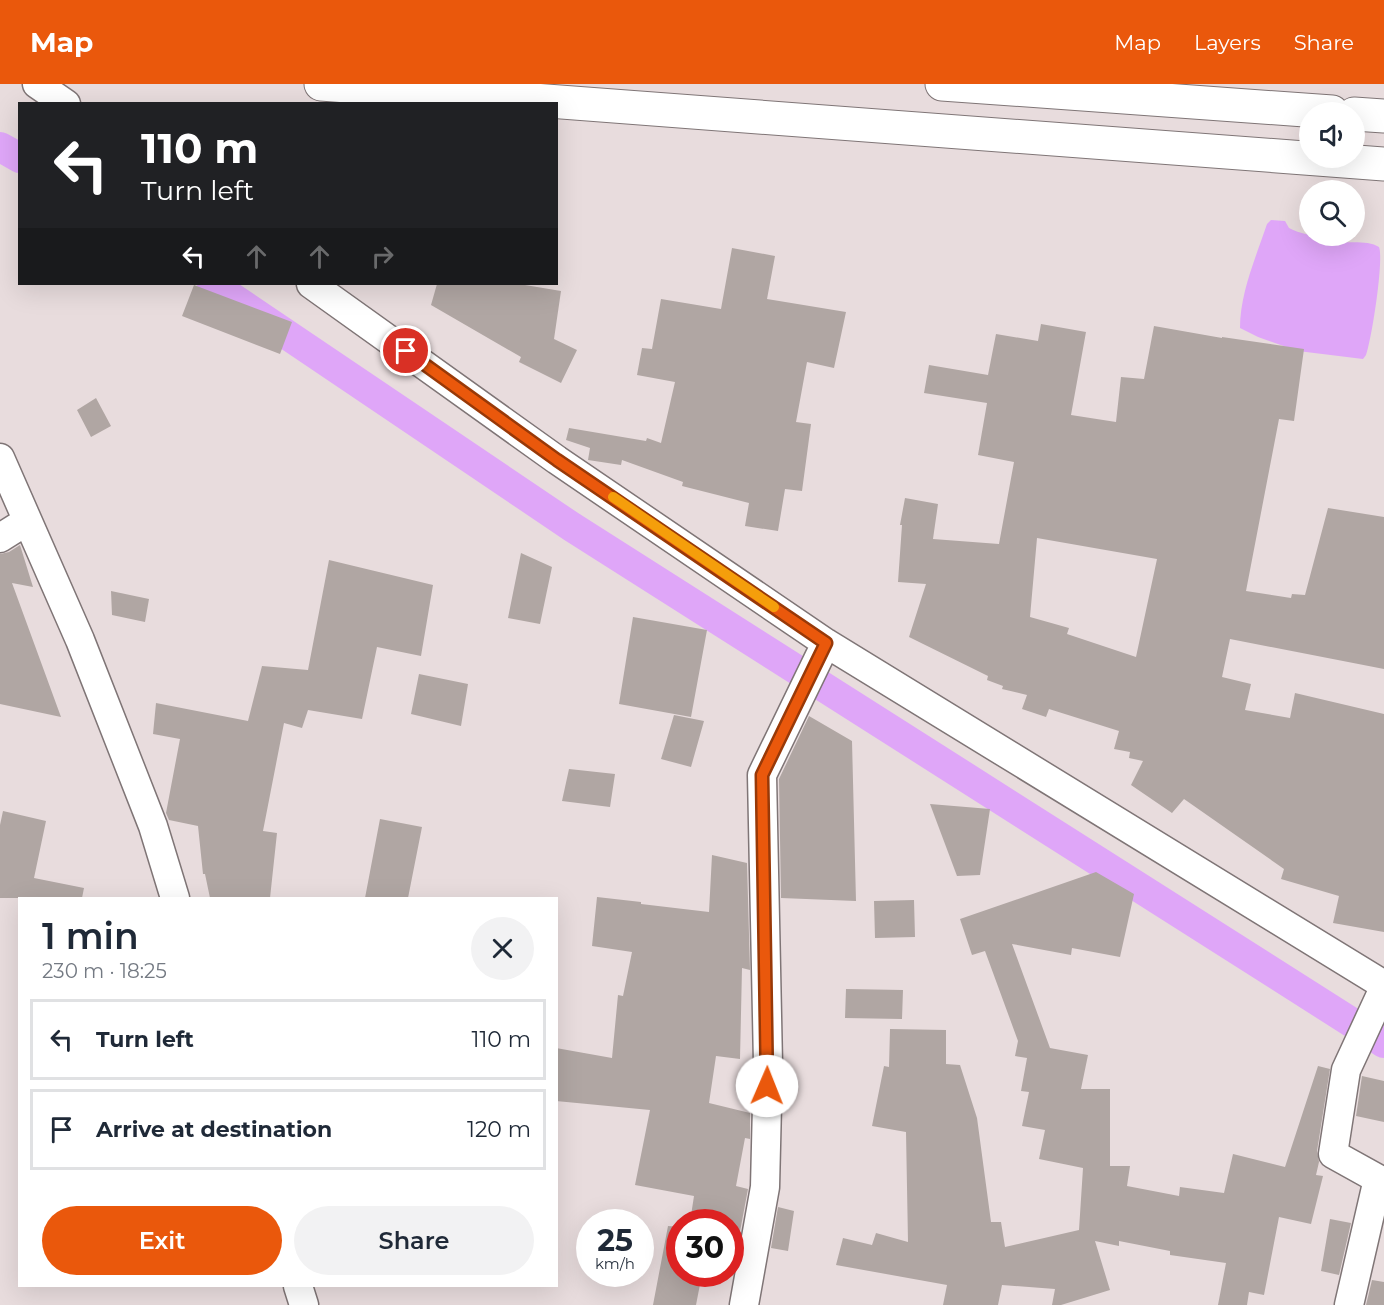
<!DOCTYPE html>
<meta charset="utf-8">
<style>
:root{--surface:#fff;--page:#f2f2f3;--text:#1f2937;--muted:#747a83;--line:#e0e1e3;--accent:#ea580c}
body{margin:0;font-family:Montserrat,sans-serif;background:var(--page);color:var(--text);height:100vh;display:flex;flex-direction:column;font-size:22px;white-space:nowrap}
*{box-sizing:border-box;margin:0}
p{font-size:20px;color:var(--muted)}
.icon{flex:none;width:33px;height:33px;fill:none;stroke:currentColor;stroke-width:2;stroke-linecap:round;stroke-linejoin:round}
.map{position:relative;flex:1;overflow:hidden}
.drawer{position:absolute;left:18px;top:813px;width:540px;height:390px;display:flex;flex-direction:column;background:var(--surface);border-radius:0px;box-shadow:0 6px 24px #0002}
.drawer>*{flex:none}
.banner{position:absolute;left:18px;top:18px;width:540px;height:183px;border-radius:0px;box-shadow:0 6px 24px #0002;background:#202124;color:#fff;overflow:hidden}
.fabs{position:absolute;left:1299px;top:18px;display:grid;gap:12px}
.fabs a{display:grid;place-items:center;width:66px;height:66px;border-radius:50%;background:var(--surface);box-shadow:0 6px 24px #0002;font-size:30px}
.speed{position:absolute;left:576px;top:1125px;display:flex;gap:12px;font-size:30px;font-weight:700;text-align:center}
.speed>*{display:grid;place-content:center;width:78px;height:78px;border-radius:50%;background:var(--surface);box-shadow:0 6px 24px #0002;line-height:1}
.speed small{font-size:15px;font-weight:400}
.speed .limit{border:9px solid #d22;background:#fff;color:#111}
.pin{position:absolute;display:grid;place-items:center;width:51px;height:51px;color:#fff;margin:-26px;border:3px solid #fff;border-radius:50%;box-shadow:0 2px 6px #0007}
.me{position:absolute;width:66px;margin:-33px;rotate:1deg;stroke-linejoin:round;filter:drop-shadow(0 0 4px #0008)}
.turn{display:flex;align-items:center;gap:21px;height:126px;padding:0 24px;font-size:27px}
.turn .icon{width:78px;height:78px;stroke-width:2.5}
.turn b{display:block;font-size:42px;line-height:51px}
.lanes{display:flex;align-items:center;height:57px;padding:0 24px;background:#0003;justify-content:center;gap:30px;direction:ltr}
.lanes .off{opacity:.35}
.round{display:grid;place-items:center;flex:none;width:63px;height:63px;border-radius:32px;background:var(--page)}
.summary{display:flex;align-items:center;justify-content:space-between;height:102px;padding:0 24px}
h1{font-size:36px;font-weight:600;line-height:45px}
.action{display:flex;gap:12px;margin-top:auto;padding:12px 24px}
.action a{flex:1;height:69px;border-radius:36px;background:var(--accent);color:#fff;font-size:24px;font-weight:600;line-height:69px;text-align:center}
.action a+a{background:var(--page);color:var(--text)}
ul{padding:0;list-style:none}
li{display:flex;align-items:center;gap:18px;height:81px;margin:0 12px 9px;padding:0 12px;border:3px solid var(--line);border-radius:0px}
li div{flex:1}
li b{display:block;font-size:22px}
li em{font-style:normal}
header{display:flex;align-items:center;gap:36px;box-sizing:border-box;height:84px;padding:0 30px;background:var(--accent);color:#fff}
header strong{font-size:28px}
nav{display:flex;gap:33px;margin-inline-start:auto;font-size:21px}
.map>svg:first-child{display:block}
.water{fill:#dfa6f8}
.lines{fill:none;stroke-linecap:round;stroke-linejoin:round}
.canal{stroke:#dfa6f8;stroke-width:30}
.building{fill:#b0a6a3;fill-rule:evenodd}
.street-casing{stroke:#7f7576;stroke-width:31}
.secondary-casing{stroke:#7f7576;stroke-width:35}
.primary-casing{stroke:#7f7576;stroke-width:35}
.street{stroke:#fff;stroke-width:28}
.secondary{stroke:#fff;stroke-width:33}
.primary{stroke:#fff;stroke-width:33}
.route-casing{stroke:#983908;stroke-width:15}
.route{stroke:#ea580c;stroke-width:10}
.slow{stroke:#f59e0b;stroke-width:10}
</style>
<header>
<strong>Map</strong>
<nav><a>Map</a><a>Layers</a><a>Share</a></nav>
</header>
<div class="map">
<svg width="1384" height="1221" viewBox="0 0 1384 1221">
<rect width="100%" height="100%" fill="#e8dcdd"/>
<path class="water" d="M 1271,136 L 1285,137 L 1289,144 C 1300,150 1312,151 1325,154 C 1329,155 1334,158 1338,158 C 1350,159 1369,156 1379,163 C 1384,175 1372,254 1366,271 L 1363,275 L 1298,267 L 1258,253 L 1240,244 C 1240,209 1256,173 1267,140 Z"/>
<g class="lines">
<path class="canal" d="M 0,63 L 20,74
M 212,200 L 572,443 L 1384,959"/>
</g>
<path class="building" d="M 732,164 L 775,172 L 767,215 L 846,228 L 834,284 L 807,278 L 796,338 L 811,340 L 802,407 L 785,405 L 778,447 L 745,442 L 749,419 L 682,402 L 683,398 L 622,376 L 621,381 L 588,376 L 590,364 L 566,356 L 569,344 L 646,357 L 647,354 L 661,359 L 675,298 L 637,291 L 642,264 L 652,265 L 661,215 L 721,225 Z
M 437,200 L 519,200 L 561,207 L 554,255 L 577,266 L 561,299 L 519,278 L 521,273 L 431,221 Z
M 194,201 L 292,238 L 280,270 L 182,232 Z
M 1041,240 L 1086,248 L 1071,331 L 1116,338 L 1121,293 L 1144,295 L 1154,242 L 1222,254 L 1222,253 L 1304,265 L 1294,337 L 1279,335 L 1246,507 L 1291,514 L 1292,510 L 1305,511 L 1328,424 L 1384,433 L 1384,585 L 1230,555 L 1222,593 L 1251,600 L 1245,626 L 1290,634 L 1295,609 L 1384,630 L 1384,848 L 1333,839 L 1339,812 L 1281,795 L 1284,785 L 1184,715 L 1172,729 L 1131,701 L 1143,677 L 1129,674 L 1130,668 L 1114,665 L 1119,647 L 1049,625 L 1046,633 L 1022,625 L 1027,611 L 1002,605 L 1003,602 L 987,596 L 988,592 L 909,553 L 926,500 L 898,498 L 902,441 L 900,441 L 905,414 L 938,420 L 933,455 L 999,460 L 1014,378 L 978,371 L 987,319 L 924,309 L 929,281 L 988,291 L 996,250 L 1038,257 ZM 1037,454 L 1157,475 L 1136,573 L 1067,550 L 1069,544 L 1030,533 Z
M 96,314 L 111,342 L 91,353 L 77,326 Z
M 20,461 L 33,503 L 12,499 L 61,633 L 0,620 L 0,470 L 9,468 Z
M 521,469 L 552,483 L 540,540 L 508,534 Z
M 329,476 L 433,501 L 421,572 L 377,563 L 362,635 L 308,626 L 302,644 L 284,639 L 263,747 L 277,749 L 270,814 L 210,814 L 205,790 L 203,790 L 198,742 L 169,736 L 166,729 L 180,655 L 153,650 L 156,619 L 248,637 L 262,582 L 308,586 Z
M 111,507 L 149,515 L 145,538 L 112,531 Z
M 633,533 L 707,546 L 691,633 L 619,620 Z
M 419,590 L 468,600 L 461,642 L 411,630 Z
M 674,631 L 704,637 L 691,683 L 661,675 Z
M 809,632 L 852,657 L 856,817 L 781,814 L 779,695 Z
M 569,685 L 615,690 L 610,723 L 562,717 Z
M 930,720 L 990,725 L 980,791 L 957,792 Z
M 3,727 L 46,737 L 34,794 L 84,804 L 82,814 L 0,814 L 0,741 Z
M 380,735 L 422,743 L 408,814 L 365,814 Z
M 712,771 L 747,779 L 750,886 L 742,884 L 740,975 L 716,972 L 709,1019 L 750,1029 L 750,1055 L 745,1054 L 736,1102 L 748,1105 L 738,1158 L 730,1156 L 730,1138 L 690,1138 L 694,1112 L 635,1101 L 650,1026 L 556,1017 L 556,964 L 612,974 L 618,911 L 623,912 L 632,868 L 592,862 L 597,813 L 641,818 L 641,820 L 709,828 Z
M 1096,788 L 1134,810 L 1120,873 L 1072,864 L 1071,871 L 1012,860 L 1050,964 L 1088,971 L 1081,1005 L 1110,1005 L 1110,1082 L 1130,1082 L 1127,1102 L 1179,1112 L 1180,1103 L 1224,1109 L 1233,1070 L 1285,1083 L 1318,982 L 1330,985 L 1317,1067 L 1319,1078 L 1316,1091 L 1323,1092 L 1311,1140 L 1279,1133 L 1264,1211 L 1249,1208 L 1247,1221 L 1218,1221 L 1226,1179 L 1170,1171 L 1170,1167 L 1119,1157 L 1119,1162 L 1095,1157 L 1110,1206 L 1061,1221 L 1052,1221 L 1055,1205 L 1002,1201 L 998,1221 L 943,1221 L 947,1201 L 836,1181 L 843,1154 L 872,1161 L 876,1149 L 908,1158 L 906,1048 L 872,1042 L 884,982 L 889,983 L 890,945 L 946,946 L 946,980 L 960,981 L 977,1034 L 991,1138 L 1001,1138 L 1005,1163 L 1079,1146 L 1083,1084 L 1039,1075 L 1045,1046 L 1022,1042 L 1029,1008 L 1021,1007 L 1027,974 L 1015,972 L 1018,957 L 985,867 L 972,871 L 960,835 Z
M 914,816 L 915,853 L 875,854 L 874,817 Z
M 846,905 L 903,906 L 902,935 L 845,934 Z
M 1362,992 L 1384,997 L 1384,1038 L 1356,1032 Z
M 778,1123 L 794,1127 L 788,1167 L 771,1164 Z
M 1330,1135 L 1351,1139 L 1339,1191 L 1321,1187 Z
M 668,1142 L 680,1143 L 680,1190 L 702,1190 L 696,1221 L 653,1221 Z
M 1372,1196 L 1384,1198 L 1384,1221 L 1366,1221 Z"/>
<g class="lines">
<defs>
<path id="street" d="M 37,0 L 66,20
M 311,200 L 557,376 L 826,559 L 1384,901
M 0,374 L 80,556 L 153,742 L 175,814
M 0,454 L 27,437
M 298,1202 L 304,1221
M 744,1221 L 765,1103 L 768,980 L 762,691 L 826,559
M 1349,1221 L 1378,1095 L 1333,1070 L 1346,986 L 1384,904"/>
<path id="secondary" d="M 321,0 L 1384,80"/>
<path id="primary" d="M 942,0 L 1332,28
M 1354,30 L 1384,32"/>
</defs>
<use href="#street" class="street-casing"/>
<use href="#secondary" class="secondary-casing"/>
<use href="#primary" class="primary-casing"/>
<use href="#street" class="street"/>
<use href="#secondary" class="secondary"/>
<use href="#primary" class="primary"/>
</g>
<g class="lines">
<defs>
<path id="route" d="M 406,267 L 557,376 L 826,559 L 762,691 L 767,1002"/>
</defs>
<use href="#route" class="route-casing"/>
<use href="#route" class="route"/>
<path class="slow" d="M 613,413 L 774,523"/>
</g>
</svg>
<div class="fabs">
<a><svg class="icon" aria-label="sound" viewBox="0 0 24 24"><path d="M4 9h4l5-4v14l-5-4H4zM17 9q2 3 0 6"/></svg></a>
<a><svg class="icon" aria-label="search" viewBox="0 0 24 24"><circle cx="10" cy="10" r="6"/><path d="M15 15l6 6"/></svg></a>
</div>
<div class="speed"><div>25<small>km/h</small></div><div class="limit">30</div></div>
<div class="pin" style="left:406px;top:267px;background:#d93025"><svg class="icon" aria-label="arrive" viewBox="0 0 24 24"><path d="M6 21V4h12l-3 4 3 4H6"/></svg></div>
<svg class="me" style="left:767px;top:1002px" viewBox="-20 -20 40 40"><circle r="19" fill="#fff"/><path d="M0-13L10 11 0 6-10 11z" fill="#ea580c"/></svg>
<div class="banner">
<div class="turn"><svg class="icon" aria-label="left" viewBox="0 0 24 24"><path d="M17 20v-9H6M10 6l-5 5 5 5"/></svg><div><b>110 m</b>Turn left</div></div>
<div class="lanes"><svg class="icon" aria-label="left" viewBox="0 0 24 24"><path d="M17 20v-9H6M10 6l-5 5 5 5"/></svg><svg class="icon off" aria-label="ahead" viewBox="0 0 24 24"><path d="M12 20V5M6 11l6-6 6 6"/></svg><svg class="icon off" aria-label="ahead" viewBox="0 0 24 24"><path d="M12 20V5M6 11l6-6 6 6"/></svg><svg class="icon off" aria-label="right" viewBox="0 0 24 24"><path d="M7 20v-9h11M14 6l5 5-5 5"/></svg></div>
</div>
<section class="drawer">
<div class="summary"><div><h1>1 min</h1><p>230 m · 18:25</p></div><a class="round"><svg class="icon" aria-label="close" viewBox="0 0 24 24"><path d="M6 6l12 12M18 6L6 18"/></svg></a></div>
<ul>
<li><svg class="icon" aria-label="left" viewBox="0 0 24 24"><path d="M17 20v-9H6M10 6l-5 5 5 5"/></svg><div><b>Turn left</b></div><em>110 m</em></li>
<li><svg class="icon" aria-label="arrive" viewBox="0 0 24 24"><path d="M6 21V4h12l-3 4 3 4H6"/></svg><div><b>Arrive at destination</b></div><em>120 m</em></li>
</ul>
<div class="action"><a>Exit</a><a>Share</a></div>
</section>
</div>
